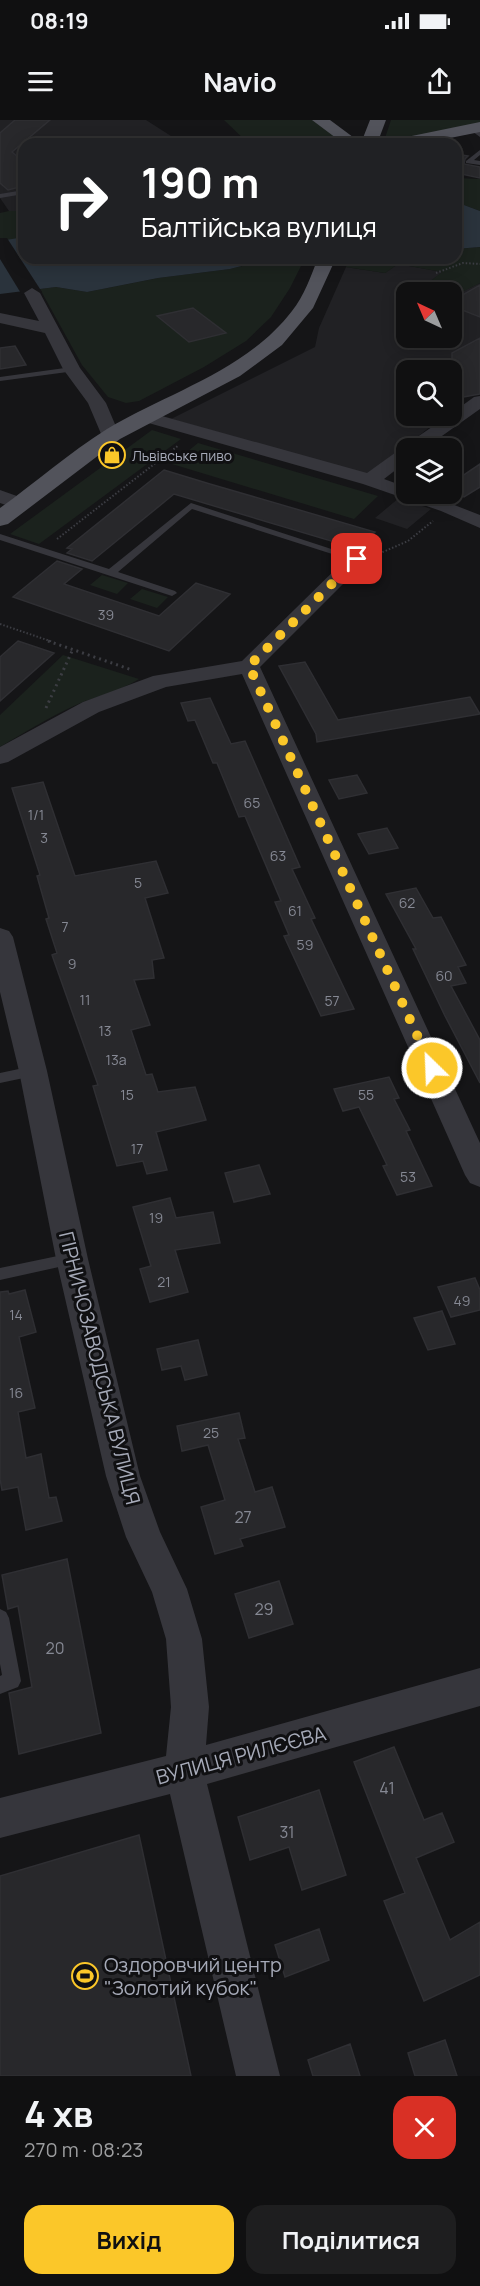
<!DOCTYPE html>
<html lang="uk">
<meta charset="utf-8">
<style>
:root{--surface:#101011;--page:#1e1e1f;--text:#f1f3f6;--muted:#9c9d9f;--line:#303031;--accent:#fbc729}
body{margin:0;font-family:Manrope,sans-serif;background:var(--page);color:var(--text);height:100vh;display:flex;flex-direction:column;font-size:22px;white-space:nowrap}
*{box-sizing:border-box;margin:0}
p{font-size:20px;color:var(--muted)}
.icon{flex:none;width:33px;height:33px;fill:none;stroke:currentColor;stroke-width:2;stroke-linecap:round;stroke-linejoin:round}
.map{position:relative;height:1956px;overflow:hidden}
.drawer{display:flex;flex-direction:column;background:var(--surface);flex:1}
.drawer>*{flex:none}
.hud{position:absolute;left:18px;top:18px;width:444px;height:126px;border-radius:18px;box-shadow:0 3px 15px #0003,0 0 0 2px var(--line);background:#202124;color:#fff;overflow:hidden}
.needle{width:39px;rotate:316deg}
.fabs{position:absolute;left:396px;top:162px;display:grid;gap:12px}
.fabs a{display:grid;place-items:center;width:66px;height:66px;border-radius:12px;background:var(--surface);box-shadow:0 3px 15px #0003,0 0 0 2px var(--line);font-size:30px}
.pin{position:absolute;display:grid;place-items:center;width:51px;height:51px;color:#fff;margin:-26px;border-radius:12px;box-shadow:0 3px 9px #0006}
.me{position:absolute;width:66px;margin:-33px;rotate:336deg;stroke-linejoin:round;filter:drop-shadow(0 0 4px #0008)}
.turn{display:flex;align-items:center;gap:21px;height:126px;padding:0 24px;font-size:27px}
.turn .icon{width:78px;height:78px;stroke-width:2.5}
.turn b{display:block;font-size:42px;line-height:51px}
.round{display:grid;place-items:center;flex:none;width:63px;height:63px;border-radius:18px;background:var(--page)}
.summary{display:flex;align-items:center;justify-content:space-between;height:102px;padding:0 24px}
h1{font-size:36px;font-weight:700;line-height:45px}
.primary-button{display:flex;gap:12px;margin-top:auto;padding:12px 24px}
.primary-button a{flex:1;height:69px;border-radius:18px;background:var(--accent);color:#111;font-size:24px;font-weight:700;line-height:69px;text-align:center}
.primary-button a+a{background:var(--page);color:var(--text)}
.status{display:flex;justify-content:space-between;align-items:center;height:42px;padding:0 30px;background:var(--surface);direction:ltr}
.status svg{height:16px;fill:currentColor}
header{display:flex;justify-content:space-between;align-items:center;height:78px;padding:0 24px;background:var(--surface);font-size:27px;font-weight:700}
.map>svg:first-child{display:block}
.built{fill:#212124}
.green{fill:#1b221d}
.water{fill:#2a333c}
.pier{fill:#151517}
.building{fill:#28282b;stroke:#2f2f33;stroke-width:1.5}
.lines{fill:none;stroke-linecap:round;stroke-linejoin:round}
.path-far1{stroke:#3c3d43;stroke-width:2;stroke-dasharray:1.5 2;stroke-linecap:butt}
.path{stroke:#3c3d43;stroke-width:3;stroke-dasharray:2 4;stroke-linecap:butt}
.lane{fill:#36363c;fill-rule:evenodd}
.street{fill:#36363c;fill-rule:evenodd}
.primary{fill:#52535b;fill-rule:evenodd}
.route{stroke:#fbc729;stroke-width:10;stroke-dasharray:0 18}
.labels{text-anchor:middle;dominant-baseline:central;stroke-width:6;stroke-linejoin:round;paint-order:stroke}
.far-poi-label{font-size:14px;fill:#a6aab8;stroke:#101012;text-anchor:start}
.number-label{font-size:14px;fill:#868994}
.near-number-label{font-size:16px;fill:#868994}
.near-street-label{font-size:20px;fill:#a6aab8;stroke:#101012}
.near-poi-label{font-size:20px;fill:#a6aab8;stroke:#101012;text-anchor:start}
</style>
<div class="status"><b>08:19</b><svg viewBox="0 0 49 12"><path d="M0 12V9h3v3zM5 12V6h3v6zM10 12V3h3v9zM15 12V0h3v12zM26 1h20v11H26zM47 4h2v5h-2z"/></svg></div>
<header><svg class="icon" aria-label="menu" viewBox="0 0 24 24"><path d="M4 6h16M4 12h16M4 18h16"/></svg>Navio<svg class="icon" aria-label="share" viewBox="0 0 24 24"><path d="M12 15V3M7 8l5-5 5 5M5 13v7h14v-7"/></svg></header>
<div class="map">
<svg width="480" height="1956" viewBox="0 0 480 1956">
<rect width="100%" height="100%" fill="#151517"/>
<path class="built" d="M 0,0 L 146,0 L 171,16 L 157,20 L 162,24 L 24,24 L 24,91 L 9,91 L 0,78 Z
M 398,144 L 443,152 L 424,166 L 440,172 L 406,172 L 406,218 L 452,218 L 452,176 L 480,163 L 480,274 L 452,279 L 452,250 L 406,250 L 406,296 L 431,296 L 440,299 L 369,355 L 171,299 L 315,227 L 319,208 L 346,147 L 385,153 Z
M 399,378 L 431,389 L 407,409 L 375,398 Z"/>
<path class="green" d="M 224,0 L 315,0 L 346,24 L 249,24 Z
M 391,0 L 480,0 L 480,5 L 383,24 Z
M 456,58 L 480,59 L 480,91 L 456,82 Z
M 9,91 L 24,91 L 24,127 L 0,121 L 0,93 Z
M 480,127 L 480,163 L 452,177 L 452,172 L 440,172 L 423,167 L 442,152 L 398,144 L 385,153 L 346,147 L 349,138 L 456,138 L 456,129 Z
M 273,138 L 305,138 L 290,168 L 271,197 L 246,221 L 204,247 L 139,281 L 126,283 L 108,277 L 82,245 L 40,169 L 56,167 L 87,172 L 158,158 L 230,149 Z
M 152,310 L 181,319 L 39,424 L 10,414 Z
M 198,323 L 378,376 L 354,399 L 172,344 Z
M 102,455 L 128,463 L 117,474 L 90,465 Z
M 142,469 L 168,477 L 157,488 L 130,479 Z
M 63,535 L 139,559 C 120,571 98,576 78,584 C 51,596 25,612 0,627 L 0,595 Z"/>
<path class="water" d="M 456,82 L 480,91 L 480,127 L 456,129 Z
M 24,117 L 24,138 L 273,138 L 230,149 L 158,158 L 87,172 L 56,167 L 0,174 L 0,121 Z"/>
<path class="pier" d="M 0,118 L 7,118 L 42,172 L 22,175 L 0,139 Z"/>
<path class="building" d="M 15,0 L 50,0 L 12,32 L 24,42 L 24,66 L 8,70 L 0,63 L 0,13 Z
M 456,34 L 468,36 L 465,39 L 464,44 L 480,47 L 480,58 L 456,53 Z
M 480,165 L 480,197 L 452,186 L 452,181 Z
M 193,188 L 226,213 L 189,222 L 157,196 Z
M 480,218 L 480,274 L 452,279 L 452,233 Z
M 15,226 L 26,245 L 0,249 L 0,228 Z
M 480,344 L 480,367 L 464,377 L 452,372 L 452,363 Z
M 164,350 L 210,364 L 375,412 L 358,429 L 174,374 L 92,441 L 67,433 L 72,429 L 67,428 Z
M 57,441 L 82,449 L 64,464 L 159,496 L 196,463 L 230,474 L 169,531 L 13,477 Z
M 18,521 L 54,533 L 0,581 L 0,537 Z
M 305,542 L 338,600 L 470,577 L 480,594 L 317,622 L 316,614 L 279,546 Z
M 210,578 L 231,624 L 245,621 L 300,747 L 292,749 L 315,798 L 311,799 L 354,889 L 321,896 L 284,816 L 289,815 L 275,782 L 281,781 L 245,696 L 239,697 L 217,643 L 213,643 L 195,600 L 188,601 L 181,583 Z
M 357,655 L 367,673 L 339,679 L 329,660 Z
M 43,662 L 75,756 L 156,741 L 168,773 L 145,778 L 164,838 L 152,840 L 154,858 L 134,860 L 150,905 L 131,910 L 146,955 L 152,954 L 158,972 L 195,967 L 206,1000 L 156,1012 L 167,1050 L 147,1054 L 143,1041 L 117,1046 L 93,966 L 98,965 L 52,835 L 57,833 L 46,799 L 49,798 L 37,756 L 40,755 L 12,668 Z
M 387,708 L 398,728 L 369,734 L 358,714 Z
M 416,768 L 433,798 L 441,797 L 466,845 L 458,847 L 466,863 L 451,866 L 480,920 L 480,963 L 445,896 L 413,829 L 416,829 L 386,774 Z
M 389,957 L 399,978 L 394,979 L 410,1010 L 406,1011 L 432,1066 L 397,1075 L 383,1046 L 387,1045 L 359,987 L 343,991 L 334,969 Z
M 259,1045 L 270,1074 L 234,1082 L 225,1053 Z
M 170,1078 L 176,1098 L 213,1092 L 220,1123 L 175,1130 L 188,1172 L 150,1182 L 140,1149 L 151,1146 L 133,1087 Z
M 475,1158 L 480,1170 L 480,1190 L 451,1197 L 438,1167 Z
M 25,1170 L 36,1212 L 19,1217 L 35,1288 L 18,1292 L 26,1338 L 41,1334 L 49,1378 L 56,1377 L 62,1401 L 26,1410 L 18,1367 L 2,1370 L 0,1359 L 0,1172 L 8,1171 L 9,1174 Z
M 442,1191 L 455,1224 L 428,1230 L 414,1198 Z
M 198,1220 L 207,1255 L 185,1260 L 181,1246 L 162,1250 L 157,1229 Z
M 239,1293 L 245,1318 L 238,1319 L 255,1372 L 272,1367 L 285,1407 L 240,1419 L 243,1426 L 215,1434 L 201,1387 L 225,1380 L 208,1325 L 182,1331 L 177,1306 Z
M 67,1439 L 101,1613 L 19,1634 L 9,1573 L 32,1567 L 18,1486 L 8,1489 L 2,1455 Z
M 279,1461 L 293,1504 L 249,1518 L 235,1474 Z
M 394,1627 L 424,1700 L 442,1693 L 454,1722 L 416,1738 L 450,1820 L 480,1802 L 480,1855 L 424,1881 L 384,1781 L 405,1773 L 354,1642 Z
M 319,1670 L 346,1755 L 302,1770 L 289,1727 L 250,1740 L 238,1697 Z
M 139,1715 L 191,1956 L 0,1956 L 0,1756 Z
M 319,1809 L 329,1840 L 285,1857 L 275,1825 Z
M 445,1920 L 457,1956 L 415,1956 L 408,1933 Z
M 350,1924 L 360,1956 L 313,1956 L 308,1940 Z"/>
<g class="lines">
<path class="path-far1" d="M 436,153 L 463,143 L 480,144
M 57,419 L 179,325
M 376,435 L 408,421 L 433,401
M 0,504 L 53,522"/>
<path class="path" d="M 48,521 L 132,550
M 46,588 L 73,529"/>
<path class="lane" d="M 469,7 L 473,7 L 480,12 L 480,17 L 469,9 Z
M 100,16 L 102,19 L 69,24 L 70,23 Z
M 480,30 L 480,35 L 474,40 L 480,41 L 480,45 L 466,43 L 466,41 Z
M 24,70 L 24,74 L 0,78 L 0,74 Z
M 72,247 L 76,249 L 75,251 L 0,261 L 0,257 Z
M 191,383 L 362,439 L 354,441 L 192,389 L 118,452 L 175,471 L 177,473 L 172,476 L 0,420 L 0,414 L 109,449 Z
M 33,946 L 40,951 L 38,955 L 0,963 L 0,953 Z
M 72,1133 L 77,1135 L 79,1139 L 77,1143 L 0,1160 L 0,1148 Z
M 0,1489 L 6,1492 L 9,1498 L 21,1561 L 18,1567 L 0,1574 L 0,1556 L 2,1555 L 0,1544 Z"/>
<path class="street" d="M 32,168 L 40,173 L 80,248 L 106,283 L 120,316 L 117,320 L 105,320 L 102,316 L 88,283 L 63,249 L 45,213 L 0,203 L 0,193 L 39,201 L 24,173 Z
M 480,276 L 480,289 L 425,328 L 406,328 L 406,342 L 384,359 L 406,367 L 406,374 L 426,374 L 480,395 L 480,408 L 441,391 L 363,364 L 138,300 L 135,296 L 138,292 L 144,291 L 367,353 L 399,330 L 405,329 L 407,324 L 448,296 L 452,296 L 452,293 L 474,277 Z
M 0,370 L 28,380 L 31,384 L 28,388 L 21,390 L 0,383 Z
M 357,433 L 364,435 L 367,439 L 364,443 L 260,547 L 480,1023 L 480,1067 L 470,1063 L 465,1055 L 242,554 L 166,567 L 99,592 L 8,642 L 0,644 L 0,627 L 83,582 L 153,556 L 242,541 L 350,435 Z
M 0,808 L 9,811 L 13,817 L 47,951 L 88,1139 L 140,1356 L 160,1412 L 187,1469 L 202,1519 L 209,1587 L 206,1625 L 480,1548 L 480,1586 L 207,1664 L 280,1956 L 236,1956 L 170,1674 L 0,1718 L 0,1678 L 166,1636 L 171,1587 L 166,1519 L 152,1472 L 126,1417 L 106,1356 L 56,1139 L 19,951 L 0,872 Z"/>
<path class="primary" d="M 312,0 L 330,0 L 361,23 L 370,0 L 386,0 L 377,24 L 344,24 Z
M 480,2 L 480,12 L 420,24 L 389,24 L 397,19 Z
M 318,138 L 336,138 L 313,188 L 282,225 L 240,256 L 120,319 L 8,404 L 0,406 L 0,388 C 36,362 69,333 107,309 C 169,272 246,251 292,191 C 304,176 311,156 318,138 Z"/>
</g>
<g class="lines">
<path class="route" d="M 357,439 L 249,546 L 432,948"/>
</g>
<defs>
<symbol id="shop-ring" viewBox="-11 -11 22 22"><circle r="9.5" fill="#101012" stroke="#fbc729" stroke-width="1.5"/><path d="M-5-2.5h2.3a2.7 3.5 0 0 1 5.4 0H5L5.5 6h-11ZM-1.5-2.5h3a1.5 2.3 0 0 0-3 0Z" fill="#fbc729"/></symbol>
<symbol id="stadium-ring" viewBox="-11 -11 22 22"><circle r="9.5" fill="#101012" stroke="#fbc729" stroke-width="1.5"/><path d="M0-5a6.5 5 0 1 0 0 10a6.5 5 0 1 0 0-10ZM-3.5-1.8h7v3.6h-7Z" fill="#fbc729"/></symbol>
</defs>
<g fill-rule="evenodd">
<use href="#shop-ring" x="97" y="320" width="30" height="30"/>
<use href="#stadium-ring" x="70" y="1841" width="30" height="30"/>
</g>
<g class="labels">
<g class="far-poi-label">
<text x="132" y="335">Львівське пиво</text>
</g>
<g class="number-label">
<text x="106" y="494">39</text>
<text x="252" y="682">65</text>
<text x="36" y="694">1/1</text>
<text x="44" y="717">3</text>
<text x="278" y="735">63</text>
<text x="138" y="762">5</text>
<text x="407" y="782">62</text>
<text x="295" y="790">61</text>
<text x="65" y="806">7</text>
<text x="305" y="824">59</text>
<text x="72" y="843">9</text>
<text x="444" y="855">60</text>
<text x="85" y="879">11</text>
<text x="332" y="880">57</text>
<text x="105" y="910">13</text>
<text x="116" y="939">13а</text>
<text x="127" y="974">15</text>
<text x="366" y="974">55</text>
<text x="137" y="1028">17</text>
<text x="408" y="1056">53</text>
<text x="156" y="1097">19</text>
<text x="164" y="1161">21</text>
<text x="462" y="1180">49</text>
<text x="16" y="1194">14</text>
<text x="16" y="1272">16</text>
<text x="211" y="1312">25</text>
</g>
<g class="near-number-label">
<text x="243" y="1397">27</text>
<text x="264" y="1489">29</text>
<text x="55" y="1528">20</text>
<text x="387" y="1668">41</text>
<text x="287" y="1712">31</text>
</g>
<g class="near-street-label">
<text transform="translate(100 1248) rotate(76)">ГІРНИЧОЗАВОДСЬКА ВУЛИЦЯ</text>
<text transform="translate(241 1635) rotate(-15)">ВУЛИЦЯ РИЛЄЄВА</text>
</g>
<g class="near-poi-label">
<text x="104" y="1844">Оздоровчий центр<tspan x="104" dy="23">"Золотий кубок"</tspan></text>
</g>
</g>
</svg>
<div class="fabs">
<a><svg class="needle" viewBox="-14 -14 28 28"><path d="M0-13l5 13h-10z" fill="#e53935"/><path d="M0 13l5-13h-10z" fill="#9c9d9f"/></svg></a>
<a><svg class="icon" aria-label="search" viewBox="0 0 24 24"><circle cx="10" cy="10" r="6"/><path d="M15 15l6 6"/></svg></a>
<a><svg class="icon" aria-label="layers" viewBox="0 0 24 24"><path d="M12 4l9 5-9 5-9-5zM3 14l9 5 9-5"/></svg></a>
</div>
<div class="pin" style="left:357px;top:439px;background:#d93025"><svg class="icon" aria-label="arrive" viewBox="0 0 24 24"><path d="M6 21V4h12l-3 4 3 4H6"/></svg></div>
<svg class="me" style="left:432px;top:948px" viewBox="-20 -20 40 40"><circle r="17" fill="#fbc729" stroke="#fff" stroke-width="3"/><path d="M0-11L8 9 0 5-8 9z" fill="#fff"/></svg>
<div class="hud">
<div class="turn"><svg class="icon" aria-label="right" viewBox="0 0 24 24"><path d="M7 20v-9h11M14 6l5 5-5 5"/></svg><div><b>190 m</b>Балтійська вулиця</div></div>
</div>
</div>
<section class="drawer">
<div class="summary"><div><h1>4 хв</h1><p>270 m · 08:23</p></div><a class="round" style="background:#d93025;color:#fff"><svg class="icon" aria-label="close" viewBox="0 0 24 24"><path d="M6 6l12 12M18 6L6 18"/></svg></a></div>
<div class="primary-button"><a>Вихід</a><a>Поділитися</a></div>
</section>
